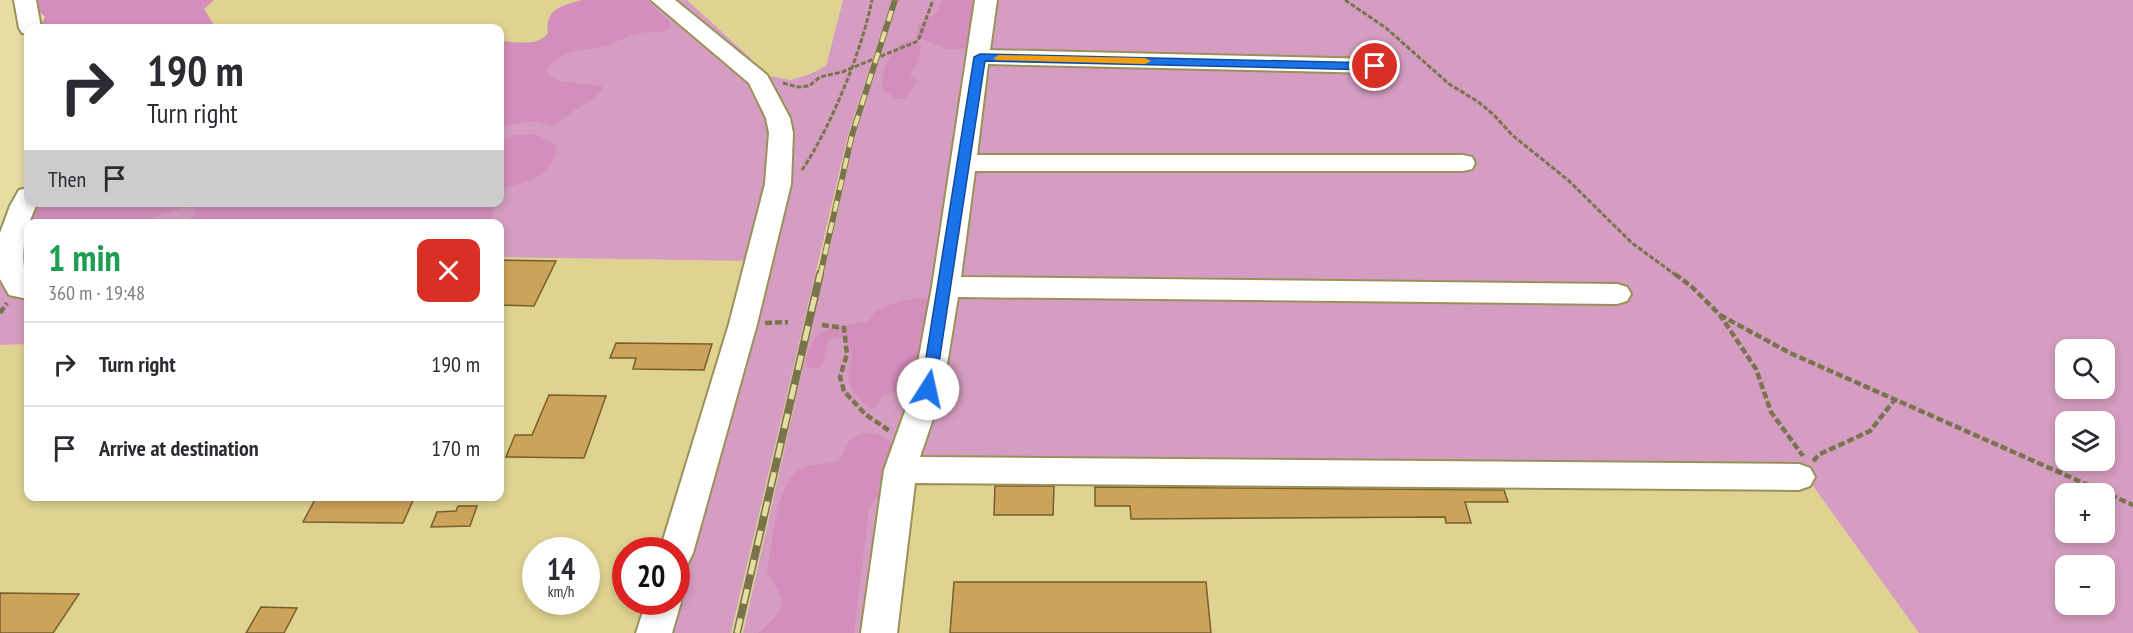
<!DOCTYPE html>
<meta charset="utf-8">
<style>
:root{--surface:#fff;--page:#f2f2f3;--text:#2b2b33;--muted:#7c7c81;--line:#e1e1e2}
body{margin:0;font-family:"PT Sans Narrow",sans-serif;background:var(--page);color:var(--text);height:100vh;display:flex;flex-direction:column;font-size:22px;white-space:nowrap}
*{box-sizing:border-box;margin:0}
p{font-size:20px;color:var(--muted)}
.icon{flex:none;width:33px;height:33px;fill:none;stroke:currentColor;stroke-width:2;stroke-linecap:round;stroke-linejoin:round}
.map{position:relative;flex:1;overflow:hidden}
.details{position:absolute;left:24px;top:219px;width:480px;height:282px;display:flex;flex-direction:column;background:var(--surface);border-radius:12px;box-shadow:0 3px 9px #0003}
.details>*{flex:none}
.top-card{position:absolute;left:24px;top:24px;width:480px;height:183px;border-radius:12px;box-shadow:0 3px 9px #0003;background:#fff;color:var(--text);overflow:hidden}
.buttons{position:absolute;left:2055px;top:339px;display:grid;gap:12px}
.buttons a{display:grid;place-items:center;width:60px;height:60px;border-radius:12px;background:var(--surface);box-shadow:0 3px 9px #0003;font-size:30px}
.speed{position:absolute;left:522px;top:537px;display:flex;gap:12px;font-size:30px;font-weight:700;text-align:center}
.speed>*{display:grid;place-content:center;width:78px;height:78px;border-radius:50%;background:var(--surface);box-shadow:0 3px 9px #0003;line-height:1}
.speed small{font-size:15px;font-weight:400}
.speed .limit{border:9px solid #d22;background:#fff;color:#111}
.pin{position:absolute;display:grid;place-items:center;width:51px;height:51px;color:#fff;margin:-26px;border:3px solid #fff;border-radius:50%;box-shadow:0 2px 6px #0007}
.me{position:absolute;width:66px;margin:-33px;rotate:10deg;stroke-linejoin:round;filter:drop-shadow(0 0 4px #0008)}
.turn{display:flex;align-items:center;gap:21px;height:126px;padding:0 24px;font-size:27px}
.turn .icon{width:78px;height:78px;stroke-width:2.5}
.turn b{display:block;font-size:42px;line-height:51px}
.then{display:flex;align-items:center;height:57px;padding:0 24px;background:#0003;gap:12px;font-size:22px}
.round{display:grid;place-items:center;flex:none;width:63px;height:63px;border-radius:12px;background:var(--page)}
.overview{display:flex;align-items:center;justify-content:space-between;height:102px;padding:0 24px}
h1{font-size:36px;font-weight:800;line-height:45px;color:#1e9e55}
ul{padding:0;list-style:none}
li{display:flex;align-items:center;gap:18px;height:84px;padding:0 24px;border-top:2px solid var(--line)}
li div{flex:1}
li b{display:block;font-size:22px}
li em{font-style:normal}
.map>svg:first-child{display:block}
.built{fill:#ded391;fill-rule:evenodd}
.green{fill:#d59dc1;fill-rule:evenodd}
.forest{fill:#d48ebc}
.building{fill:#cca35a;stroke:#795e2c;stroke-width:1.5}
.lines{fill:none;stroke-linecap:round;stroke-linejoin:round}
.minor-casing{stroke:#9a915a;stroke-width:4}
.path-far1{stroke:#7a744e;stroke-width:3;stroke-dasharray:5 2;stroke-linecap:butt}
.path{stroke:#7a744e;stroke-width:4.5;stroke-dasharray:7 3;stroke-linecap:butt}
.minor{fill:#fff;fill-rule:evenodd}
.rail-far1-casing{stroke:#7a744e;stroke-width:6}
.rail-casing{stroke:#7a744e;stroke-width:8}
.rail-far1{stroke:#e6dda3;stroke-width:4;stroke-dasharray:11;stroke-linecap:butt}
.rail{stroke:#e6dda3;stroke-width:5;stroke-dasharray:15;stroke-linecap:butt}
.route{fill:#1a73e8;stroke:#114b97;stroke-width:1.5}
.slow{fill:#f59e0b}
</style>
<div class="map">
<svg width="2133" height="633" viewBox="0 0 2133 633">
<rect width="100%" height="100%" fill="#e6dda3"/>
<path class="built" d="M 141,0 L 620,0 L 500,67 L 500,28 L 148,28 Z
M 687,0 L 843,0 L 826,66 L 808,75 L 790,81 L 770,76 Z
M 892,0 L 898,0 L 855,136 L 743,633 L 731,633 L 848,135 Z
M 500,257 L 751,261 L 667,550 L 626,550 L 626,602 L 652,602 L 643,633 L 0,633 L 0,345 L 28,344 L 28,496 L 500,496 ZM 536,550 L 586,550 L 586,602 L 536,602 Z
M 914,477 L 1813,486 L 1919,633 L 896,633 Z"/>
<path class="green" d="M 620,0 L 654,0 L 753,82 L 774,134 L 751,261 L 500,257 L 500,224 L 28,224 L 28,344 L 0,345 L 0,274 L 35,203 L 500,202 L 500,67 Z
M 669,0 L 687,0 L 770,76 L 790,80 L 808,75 L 826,66 L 843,0 L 892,0 L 848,135 L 731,633 L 664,633 L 672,602 L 676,602 L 677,586 L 783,188 L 771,92 Z
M 898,0 L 2133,0 L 2133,633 L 1919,633 L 1813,486 L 951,478 L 889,456 L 878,508 L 862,633 L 743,633 L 855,136 ZM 2066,350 L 2104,350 L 2104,388 L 2066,388 ZM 2066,422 L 2104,422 L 2104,460 L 2066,460 ZM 2066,494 L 2104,494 L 2104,532 L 2066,532 ZM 2066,566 L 2104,566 L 2104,604 L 2066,604 Z"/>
<path class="forest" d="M 34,0 L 214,0 L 204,9 L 214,25 L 212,28 L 39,28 L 45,17 L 37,9 Z
M 582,0 L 647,0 L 670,22 L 671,28 C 660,34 651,31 639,33 C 627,36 616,43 604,46 C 583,51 559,50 546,70 C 557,88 584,81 602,86 L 602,92 L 552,126 L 536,121 L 500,127 L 500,41 C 516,41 537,48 548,33 C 544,9 563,5 582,0 Z
M 941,0 L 981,0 L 970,48 L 948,49 L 916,37 L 919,24 L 937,13 Z
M 912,40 L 921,44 L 918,62 L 910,75 L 917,82 L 905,99 L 896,99 L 883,90 C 879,72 892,42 912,40 Z
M 535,134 L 557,146 C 551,181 529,179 500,190 L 500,140 L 516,135 Z
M 32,202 L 492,202 L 493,217 L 486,224 L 184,223 L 196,213 L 194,207 L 189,206 L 155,217 L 150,223 L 28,224 L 28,232 L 23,227 L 26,219 L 35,210 Z
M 921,298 L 935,300 L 913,393 L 894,392 L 883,395 L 876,407 L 870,409 C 862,401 852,393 849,383 C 845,368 860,354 846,342 C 839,336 835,337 828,341 L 823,364 L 818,369 L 806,367 C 809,322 836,329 869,321 L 875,311 L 903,300 Z
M 861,433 C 887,435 889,436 900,460 L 887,494 L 874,500 L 869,509 L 854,633 L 758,633 C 787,607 789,606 767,573 C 772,547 776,480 802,468 C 814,463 827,465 839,461 L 848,442 Z"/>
<path class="building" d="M 500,260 L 556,261 L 534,306 L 500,305 Z
M 616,343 L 712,344 L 704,370 L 633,369 L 636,358 L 610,358 Z
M 549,395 L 606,396 L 584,458 L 506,457 L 515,435 L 532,435 Z
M 995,486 L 1054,486 L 1053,515 L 994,515 Z
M 1095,487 L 1504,490 L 1508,502 L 1465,502 L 1471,523 L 1446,523 L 1445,517 L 1131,519 L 1130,506 L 1095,506 Z
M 317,496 L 415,496 L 403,523 L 303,522 Z
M 458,506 L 477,506 L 470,526 L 431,527 L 437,512 L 456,511 Z
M 954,582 L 1206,582 L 1211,633 L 950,633 Z
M 0,593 L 79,594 L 53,633 L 0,633 Z
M 261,607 L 297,608 L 284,633 L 246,633 Z"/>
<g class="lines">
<defs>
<path id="minor" d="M 14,0 L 36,0 L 41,28 L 28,28 L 28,34 L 22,33 L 19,28 Z
M 651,0 L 675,0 L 767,75 L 790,118 L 793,133 L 791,184 L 757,324 L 693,553 L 688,563 L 676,567 L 676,550 L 660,550 L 729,324 L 765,184 L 769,133 L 766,118 L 749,83 Z
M 975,0 L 997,0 L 990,50 L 1375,59 L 1383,61 L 1386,66 L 1383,71 L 1375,73 L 988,64 L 977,155 L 1463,155 L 1472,157 L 1475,163 L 1472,169 L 1463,171 L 975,171 L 961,277 L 1617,284 L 1627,287 L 1631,294 L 1627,301 L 1617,304 L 958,297 L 943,389 L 920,457 L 1799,464 L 1810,468 L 1815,477 L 1810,486 L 1799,490 L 915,483 L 897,633 L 861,633 L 884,470 L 913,389 L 932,287 Z
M 28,188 L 28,202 L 38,202 C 28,222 21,245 24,267 C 26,278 29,287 28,299 L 9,295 L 0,279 L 0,233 L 10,206 L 19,190 Z
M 676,593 L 681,602 L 672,633 L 636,633 L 646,602 L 676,602 Z"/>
</defs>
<use href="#minor" class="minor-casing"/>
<path class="path-far1" d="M 1345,0 L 1386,28 L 1449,84 L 1477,101 L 1494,115 L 1512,135 L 1568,180 L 1632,243 L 1677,276
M 783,83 L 797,87 L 809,86 L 820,77 L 842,72 L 918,41 L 933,0
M 802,170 C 831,127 862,50 872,0"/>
<path class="path" d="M 1675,274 L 1691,286 L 1720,315 L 1756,369 L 1771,412 L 1803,456
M 0,313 L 7,303
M 1720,315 L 1790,353 L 2133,505
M 765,323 L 788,322
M 822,325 L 844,328 L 847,354 L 840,377 L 844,391 L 865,414 L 891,432
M 1813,461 L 1820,454 L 1870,431 L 1896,398"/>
<use href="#minor" class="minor"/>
<defs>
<path id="rail-far1" d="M 820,276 L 852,135 L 895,0"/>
<path id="rail" d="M 737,633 L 820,274"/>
</defs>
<use href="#rail-far1" class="rail-far1-casing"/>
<use href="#rail" class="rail-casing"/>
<use href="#rail-far1" class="rail-far1"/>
<use href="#rail" class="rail"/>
</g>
<path class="route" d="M 980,54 L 1375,63 L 1380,66 L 1375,70 L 985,61 L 935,389 L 933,393 L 923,393 L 921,389 L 974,57 Z"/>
<path class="slow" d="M 999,55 L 1145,58 L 1151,61 L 1145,64 L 995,60 L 994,58 Z"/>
</svg>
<div class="buttons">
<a><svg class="icon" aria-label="search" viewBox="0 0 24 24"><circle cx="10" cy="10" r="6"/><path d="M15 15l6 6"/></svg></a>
<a><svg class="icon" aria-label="layers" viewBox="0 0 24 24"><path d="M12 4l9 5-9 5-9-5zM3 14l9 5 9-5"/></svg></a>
<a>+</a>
<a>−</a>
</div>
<div class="speed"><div>14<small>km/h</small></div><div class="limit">20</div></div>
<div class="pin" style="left:1375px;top:66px;background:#d93025"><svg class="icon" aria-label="arrive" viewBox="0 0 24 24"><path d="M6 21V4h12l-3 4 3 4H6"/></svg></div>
<svg class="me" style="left:928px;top:389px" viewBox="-20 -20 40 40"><circle r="19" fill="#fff"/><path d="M0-13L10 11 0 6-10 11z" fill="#1a73e8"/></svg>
<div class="top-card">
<div class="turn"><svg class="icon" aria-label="right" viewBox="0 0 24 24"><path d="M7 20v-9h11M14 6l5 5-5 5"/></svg><div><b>190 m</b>Turn right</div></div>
<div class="then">Then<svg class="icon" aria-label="arrive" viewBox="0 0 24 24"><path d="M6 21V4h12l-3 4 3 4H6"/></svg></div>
</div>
<section class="details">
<div class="overview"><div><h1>1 min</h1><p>360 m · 19:48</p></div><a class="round" style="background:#d93025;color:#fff"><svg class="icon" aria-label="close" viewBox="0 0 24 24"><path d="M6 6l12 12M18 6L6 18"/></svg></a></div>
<ul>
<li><svg class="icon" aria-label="right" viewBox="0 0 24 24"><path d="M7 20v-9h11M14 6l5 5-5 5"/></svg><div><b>Turn right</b></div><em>190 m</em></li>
<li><svg class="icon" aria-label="arrive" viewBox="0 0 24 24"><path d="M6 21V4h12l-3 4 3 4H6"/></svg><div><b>Arrive at destination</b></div><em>170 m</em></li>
</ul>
</section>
</div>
